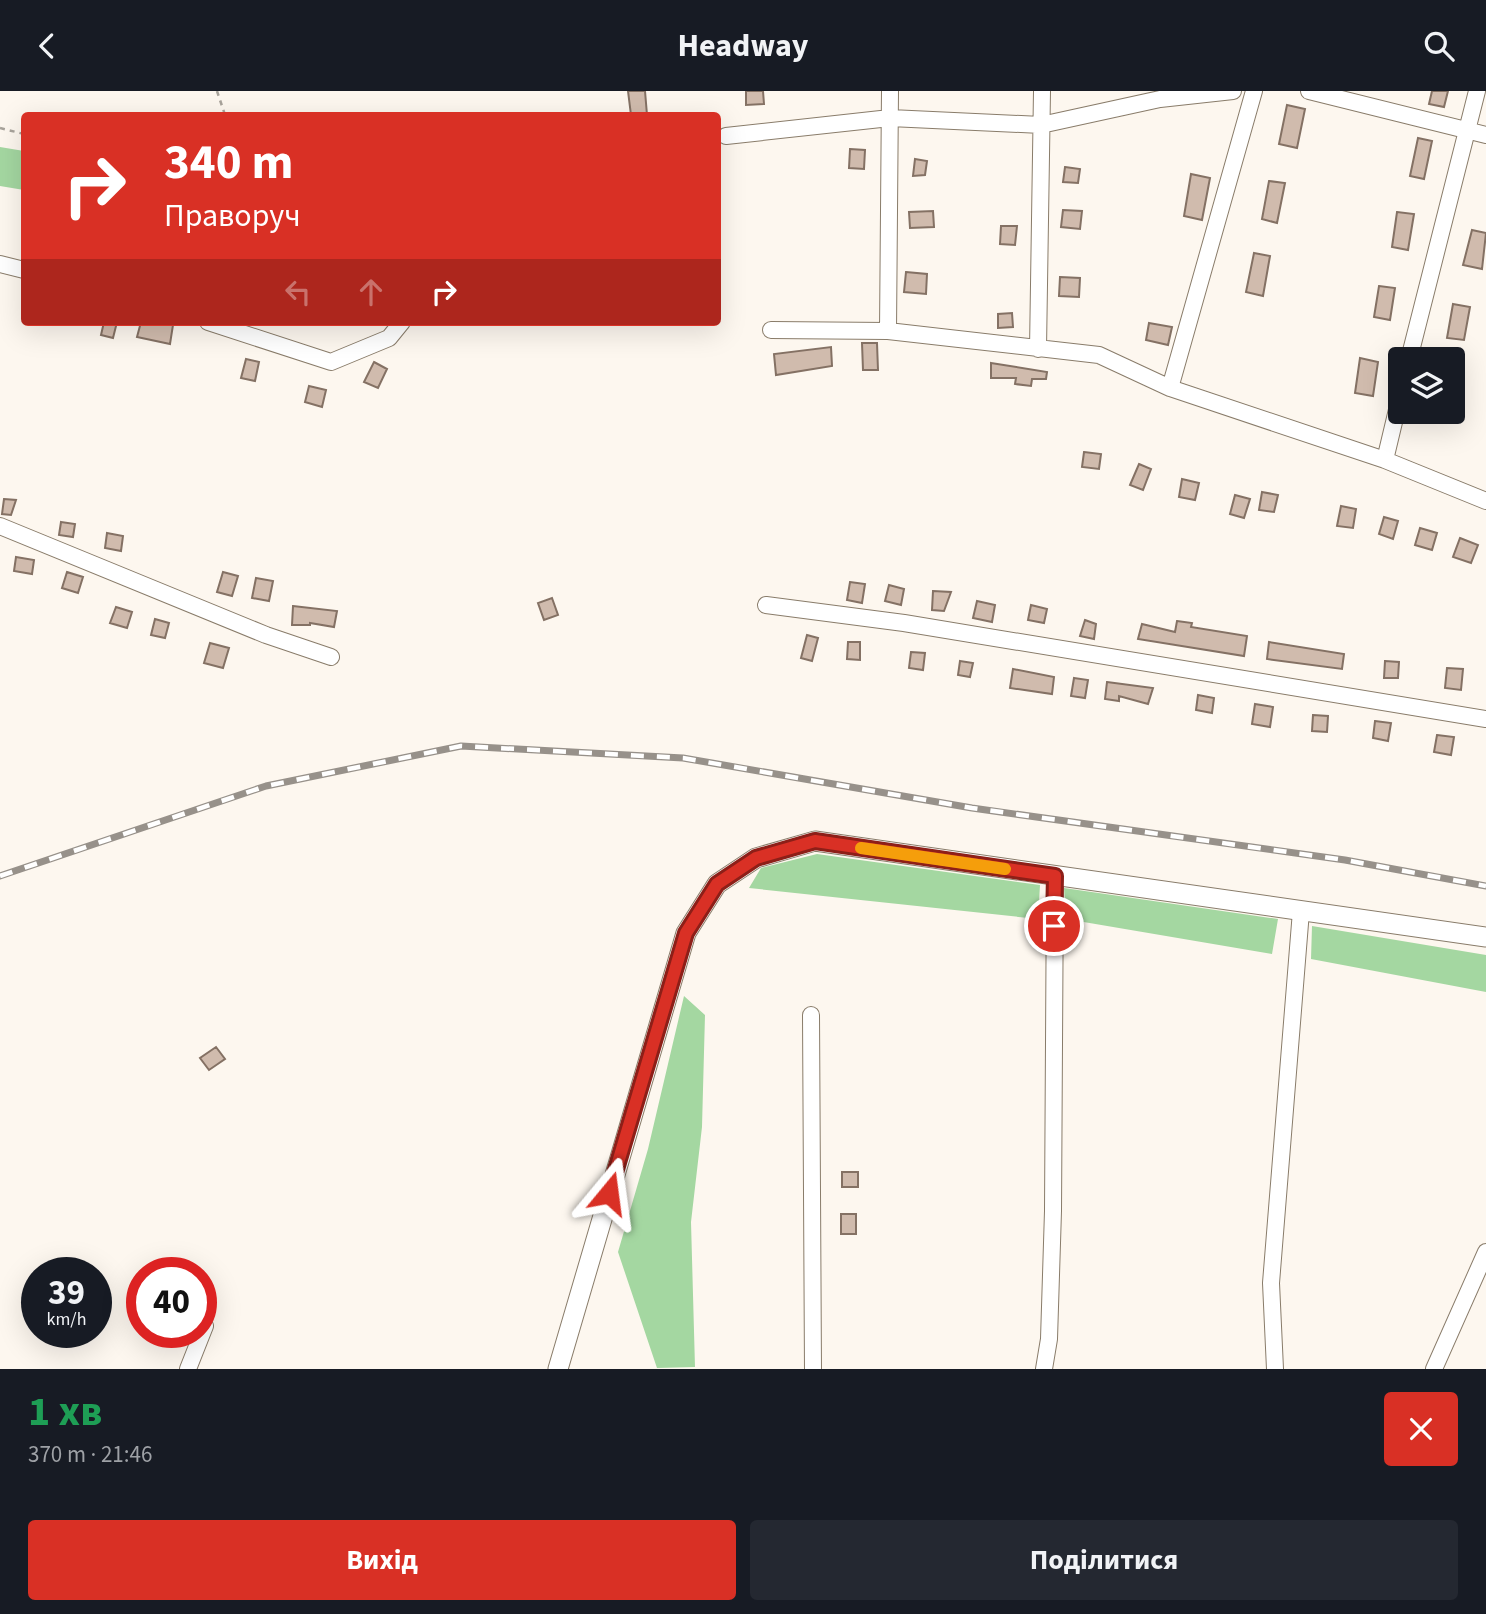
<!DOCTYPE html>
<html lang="uk">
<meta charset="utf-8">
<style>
:root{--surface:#171b24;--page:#242831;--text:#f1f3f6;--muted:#9ea1a6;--accent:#d93025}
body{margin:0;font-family:"Source Sans 3",sans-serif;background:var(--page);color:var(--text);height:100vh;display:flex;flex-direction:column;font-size:26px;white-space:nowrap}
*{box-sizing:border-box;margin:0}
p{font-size:23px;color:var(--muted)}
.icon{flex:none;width:38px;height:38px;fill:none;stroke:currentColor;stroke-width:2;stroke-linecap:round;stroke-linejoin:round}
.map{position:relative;height:1278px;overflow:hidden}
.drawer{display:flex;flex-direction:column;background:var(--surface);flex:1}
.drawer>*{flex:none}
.banner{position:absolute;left:21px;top:21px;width:700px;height:214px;border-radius:7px;box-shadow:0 7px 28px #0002;background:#d93025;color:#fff;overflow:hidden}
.controls{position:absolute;left:1388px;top:256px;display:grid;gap:14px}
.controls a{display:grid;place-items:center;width:77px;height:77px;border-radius:7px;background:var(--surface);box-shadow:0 7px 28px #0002;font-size:35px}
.speed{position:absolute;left:21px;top:1166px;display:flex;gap:14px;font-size:35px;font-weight:700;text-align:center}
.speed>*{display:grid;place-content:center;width:91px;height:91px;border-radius:50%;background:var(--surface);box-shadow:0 7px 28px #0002;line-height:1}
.speed small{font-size:18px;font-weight:400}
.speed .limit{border:10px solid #d22;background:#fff;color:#111}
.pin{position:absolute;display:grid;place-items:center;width:60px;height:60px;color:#fff;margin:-30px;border:4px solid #fff;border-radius:50%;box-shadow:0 2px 7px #0007}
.me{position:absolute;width:77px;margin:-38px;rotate:16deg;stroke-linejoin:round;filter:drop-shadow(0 0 5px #0008)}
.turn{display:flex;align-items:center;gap:24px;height:147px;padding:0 28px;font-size:32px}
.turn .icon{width:91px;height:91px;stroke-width:2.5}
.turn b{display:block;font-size:49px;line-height:60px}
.lanes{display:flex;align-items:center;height:66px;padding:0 28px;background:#0003;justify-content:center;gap:35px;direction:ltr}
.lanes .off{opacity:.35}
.round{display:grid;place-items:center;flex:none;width:74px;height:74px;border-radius:7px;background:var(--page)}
.summary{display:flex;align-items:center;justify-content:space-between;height:119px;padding:0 28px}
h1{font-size:42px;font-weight:700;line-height:52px;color:#1e9e55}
.action{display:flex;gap:14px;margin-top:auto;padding:14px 28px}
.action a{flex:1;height:80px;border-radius:7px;background:var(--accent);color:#fff;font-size:28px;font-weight:700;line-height:80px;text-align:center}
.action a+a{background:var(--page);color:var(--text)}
header{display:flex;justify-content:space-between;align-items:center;height:91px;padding:0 28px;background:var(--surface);font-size:32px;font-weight:700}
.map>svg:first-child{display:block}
.forest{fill:#a4d7a1}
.building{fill:#d0bbad;stroke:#847164;stroke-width:2}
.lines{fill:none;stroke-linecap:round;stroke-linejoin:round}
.minor-casing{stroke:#897c6a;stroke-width:18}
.tertiary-casing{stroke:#897c6a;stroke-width:21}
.path{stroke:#a8a39b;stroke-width:2.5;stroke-dasharray:5 5;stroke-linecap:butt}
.minor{stroke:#fff;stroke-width:16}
.tertiary{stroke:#fff;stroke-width:19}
.rail-casing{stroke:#97918a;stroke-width:7}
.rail{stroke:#fff;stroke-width:4.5;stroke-dasharray:13;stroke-linecap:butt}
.route-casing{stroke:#8d1f18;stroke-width:18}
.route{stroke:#d93025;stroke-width:12}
.slow{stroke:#f59e0b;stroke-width:12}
</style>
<header><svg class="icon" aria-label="back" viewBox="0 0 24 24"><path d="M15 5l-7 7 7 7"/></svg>Headway<svg class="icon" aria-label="search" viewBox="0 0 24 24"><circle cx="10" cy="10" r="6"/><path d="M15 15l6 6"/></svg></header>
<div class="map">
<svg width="1486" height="1278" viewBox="0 0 1486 1278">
<rect width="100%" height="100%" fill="#fdf7ef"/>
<path class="forest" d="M 0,56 L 24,60 L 24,99 L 0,95 Z
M 817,763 L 1040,794 L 1038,828 L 749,797 L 761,777 Z
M 1064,797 L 1278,828 L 1272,863 L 1066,828 Z
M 1312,835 L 1486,864 L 1486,901 L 1311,868 Z
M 684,905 L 705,924 L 702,1036 L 691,1131 L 695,1276 L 657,1277 L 618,1161 L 648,1058 Z"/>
<path class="building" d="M 628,0 L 645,0 L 647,24 L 631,24 Z
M 746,0 L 763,0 L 764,13 L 746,14 Z
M 1432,0 L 1448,0 L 1444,16 L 1429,13 Z
M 1287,14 L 1305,18 L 1297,57 L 1279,53 Z
M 1418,47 L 1432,50 L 1424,88 L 1410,85 Z
M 850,58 L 865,59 L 864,78 L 849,77 Z
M 915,68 L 927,70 L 925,84 L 913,85 Z
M 1065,76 L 1080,78 L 1078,92 L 1063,91 Z
M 1191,83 L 1210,87 L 1202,129 L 1184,125 Z
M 1269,90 L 1285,92 L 1277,132 L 1262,128 Z
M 1063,119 L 1082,120 L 1080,138 L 1061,136 Z
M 933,120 L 934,136 L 910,137 L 909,121 Z
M 1397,121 L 1414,123 L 1408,159 L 1392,156 Z
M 1001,135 L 1017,135 L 1015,154 L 1000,153 Z
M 1472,139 L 1486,142 L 1482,178 L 1463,174 Z
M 1254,162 L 1270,165 L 1263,205 L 1246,201 Z
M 906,181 L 927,183 L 926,203 L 904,201 Z
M 1060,186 L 1080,187 L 1079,206 L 1059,205 Z
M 1379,195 L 1395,197 L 1390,229 L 1374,226 Z
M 1453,213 L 1470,216 L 1464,249 L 1447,247 Z
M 1012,222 L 1013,236 L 998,237 L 998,223 Z
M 104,231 L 117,231 L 113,247 L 101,244 Z
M 141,231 L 173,234 L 170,253 L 137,246 Z
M 1149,232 L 1172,236 L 1168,254 L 1146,249 Z
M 862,252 L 877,252 L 878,279 L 863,279 Z
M 831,256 L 832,275 L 776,284 L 774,263 Z
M 1360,267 L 1378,271 L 1373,305 L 1355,302 Z
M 246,268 L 259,271 L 255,290 L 241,287 Z
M 374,271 L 387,278 L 378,297 L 364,291 Z
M 991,272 L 1047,281 L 1046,288 L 1032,288 L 1031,295 L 1015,293 L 1016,287 L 991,287 Z
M 309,295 L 326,299 L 322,316 L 305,311 Z
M 1084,361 L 1101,363 L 1099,378 L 1082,376 Z
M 1139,373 L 1151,378 L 1143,399 L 1130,394 Z
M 1182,388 L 1199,392 L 1195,409 L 1179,406 Z
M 1262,401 L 1278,404 L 1274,421 L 1259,419 Z
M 1235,404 L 1250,408 L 1244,427 L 1230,423 Z
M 4,408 L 16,409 L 11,424 L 2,423 Z
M 1341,415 L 1356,418 L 1353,437 L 1337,435 Z
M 1384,426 L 1398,430 L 1393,448 L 1379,443 Z
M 61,431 L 75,433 L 73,446 L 59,444 Z
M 1420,437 L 1437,442 L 1432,459 L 1415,454 Z
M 107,442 L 123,445 L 121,460 L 105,457 Z
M 1460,447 L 1478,454 L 1471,472 L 1453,466 Z
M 16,466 L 34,469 L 32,483 L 14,480 Z
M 67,481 L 83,486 L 78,502 L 62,497 Z
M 223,481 L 238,485 L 232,505 L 217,501 Z
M 256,487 L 273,490 L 269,510 L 252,507 Z
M 850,491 L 865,493 L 862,512 L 847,509 Z
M 889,494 L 904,498 L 901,514 L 885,510 Z
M 933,500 L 951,501 L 944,520 L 932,519 Z
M 552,507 L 558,524 L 544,529 L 538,512 Z
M 977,510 L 995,514 L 992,531 L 973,527 Z
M 1031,514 L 1047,518 L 1044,532 L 1028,529 Z
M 293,515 L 337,520 L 334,536 L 310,532 L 310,534 L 292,534 Z
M 116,516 L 132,521 L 127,537 L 110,532 Z
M 155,528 L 169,532 L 165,547 L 151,544 Z
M 1085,529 L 1096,533 L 1094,548 L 1080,545 Z
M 1177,530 L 1192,532 L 1191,536 L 1247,545 L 1244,565 L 1138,548 L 1142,533 L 1175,541 Z
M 807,544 L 818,547 L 812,570 L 801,567 Z
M 848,551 L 860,551 L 860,569 L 847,568 Z
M 1269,551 L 1344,563 L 1342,578 L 1267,568 Z
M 210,552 L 229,557 L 223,577 L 204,572 Z
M 911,561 L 925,562 L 923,579 L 909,577 Z
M 960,570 L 973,572 L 970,586 L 958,584 Z
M 1385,570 L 1399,571 L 1398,587 L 1384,587 Z
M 1447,577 L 1463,578 L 1461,599 L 1445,597 Z
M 1013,578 L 1054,586 L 1052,603 L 1010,597 Z
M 1074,587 L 1088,589 L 1085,607 L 1071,605 Z
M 1107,591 L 1153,597 L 1148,613 L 1119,605 L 1119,610 L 1105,608 Z
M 1198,604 L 1214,607 L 1212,622 L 1196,619 Z
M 1255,613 L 1273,616 L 1270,636 L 1252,633 Z
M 1313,624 L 1328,625 L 1327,641 L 1312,640 Z
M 1375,630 L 1391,632 L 1388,650 L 1373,647 Z
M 1437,644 L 1454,646 L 1451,664 L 1434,661 Z
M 216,956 L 225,968 L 209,979 L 200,967 Z
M 842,1081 L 858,1081 L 858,1096 L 842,1096 Z
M 841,1123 L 856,1123 L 856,1143 L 841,1143 Z"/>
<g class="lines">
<defs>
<path id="minor" d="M 1309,0 L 1486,44
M 726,45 L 890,27 L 1041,34 L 1160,8 L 1233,0
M 0,173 L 24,179
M 208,231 L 331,271 L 389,247 L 402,231
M 771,239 L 888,240 L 1099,264 L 1170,297 L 1385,369 L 1486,410
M 888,240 L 890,0
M 1038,258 L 1042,0
M 1409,268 L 1477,0
M 1170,297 L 1254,0
M 1385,369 L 1400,306
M 0,435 L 266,544 L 331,566
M 766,514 L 904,532 L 1486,628
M 811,924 L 813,1278
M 188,1278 L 205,1235
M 1044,1278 L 1049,1248 L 1053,1120 L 1055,785
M 1275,1278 L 1271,1192 L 1301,820
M 1434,1278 L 1486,1161"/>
<path id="tertiary" d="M 558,1278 L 686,842 L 717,793 L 756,767 L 815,750 L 1486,846"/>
</defs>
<use href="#minor" class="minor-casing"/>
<use href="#tertiary" class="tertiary-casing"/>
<path class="path" d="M 217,0 L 225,24
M 0,37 L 24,43"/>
<use href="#minor" class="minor"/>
<use href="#tertiary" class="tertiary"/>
<defs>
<path id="rail" d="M 0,785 L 266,695 L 461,655 L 683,667 L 972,717 L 1345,769 L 1486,795"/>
</defs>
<use href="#rail" class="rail-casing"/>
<use href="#rail" class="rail"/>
</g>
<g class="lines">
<defs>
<path id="route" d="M 609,1102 L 686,842 L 717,793 L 756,767 L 815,750 L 1055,785 L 1054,835"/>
</defs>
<use href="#route" class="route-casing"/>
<use href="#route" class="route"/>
<path class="slow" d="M 861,757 L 1005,778"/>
</g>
</svg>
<div class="controls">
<a><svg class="icon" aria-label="layers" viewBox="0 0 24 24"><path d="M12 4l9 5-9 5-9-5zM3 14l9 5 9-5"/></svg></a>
</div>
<div class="speed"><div>39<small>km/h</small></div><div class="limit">40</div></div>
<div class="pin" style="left:1054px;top:835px;background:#d93025"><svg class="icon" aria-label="arrive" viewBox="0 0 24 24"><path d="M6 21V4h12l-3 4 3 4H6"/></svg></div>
<svg class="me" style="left:609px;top:1102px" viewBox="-20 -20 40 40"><path d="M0-17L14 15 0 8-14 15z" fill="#d93025" stroke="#fff" stroke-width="4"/></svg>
<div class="banner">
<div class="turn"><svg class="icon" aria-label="right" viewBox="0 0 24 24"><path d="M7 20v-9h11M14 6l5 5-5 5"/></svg><div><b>340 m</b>Праворуч</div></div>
<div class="lanes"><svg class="icon off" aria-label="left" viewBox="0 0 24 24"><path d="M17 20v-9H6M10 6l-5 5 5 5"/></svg><svg class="icon off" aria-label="ahead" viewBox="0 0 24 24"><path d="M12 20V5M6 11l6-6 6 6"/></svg><svg class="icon" aria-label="right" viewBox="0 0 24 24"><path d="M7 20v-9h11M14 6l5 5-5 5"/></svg></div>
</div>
</div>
<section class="drawer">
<div class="summary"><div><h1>1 хв</h1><p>370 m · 21:46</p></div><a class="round" style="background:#d93025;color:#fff"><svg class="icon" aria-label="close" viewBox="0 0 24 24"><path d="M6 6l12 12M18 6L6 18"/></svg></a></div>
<div class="action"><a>Вихід</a><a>Поділитися</a></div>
</section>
